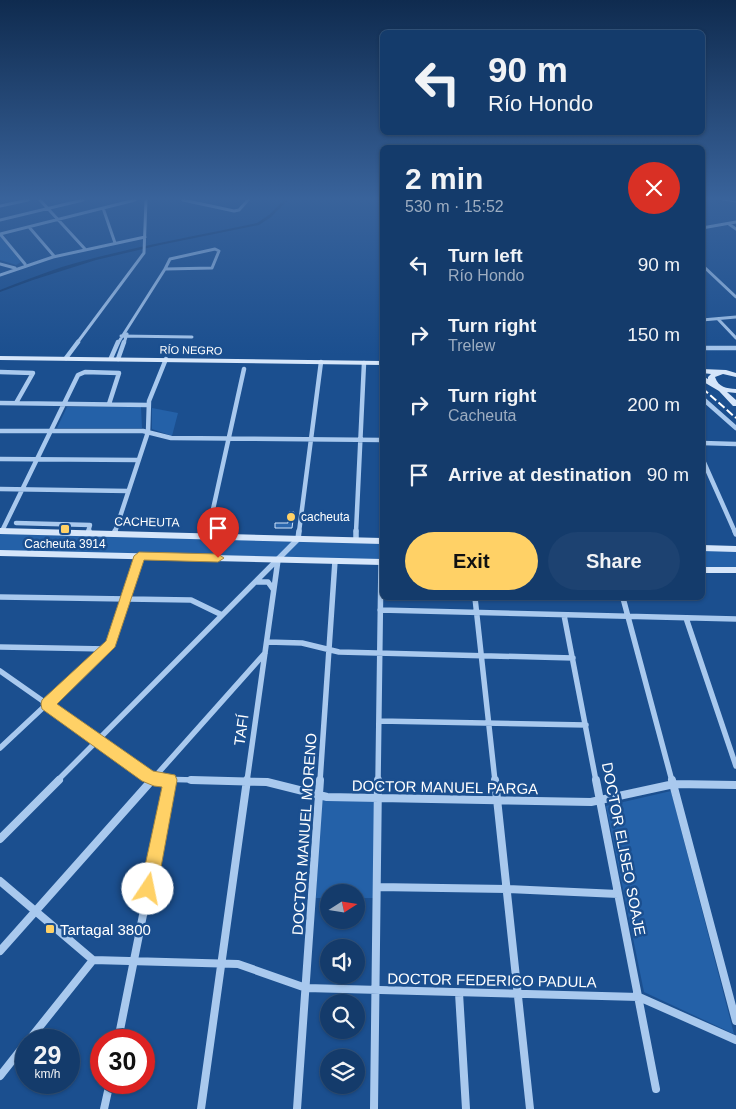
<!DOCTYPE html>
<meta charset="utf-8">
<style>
:root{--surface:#143b6b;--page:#1d4271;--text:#f1f3f6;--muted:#9dadc1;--line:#33557e;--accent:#ffd166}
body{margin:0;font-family:Arial,sans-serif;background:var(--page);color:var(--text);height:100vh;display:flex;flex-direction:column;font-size:19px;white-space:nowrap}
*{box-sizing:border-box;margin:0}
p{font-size:16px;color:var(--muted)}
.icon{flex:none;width:28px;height:28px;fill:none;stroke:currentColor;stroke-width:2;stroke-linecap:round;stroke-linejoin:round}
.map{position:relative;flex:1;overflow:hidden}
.side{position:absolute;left:380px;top:145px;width:325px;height:455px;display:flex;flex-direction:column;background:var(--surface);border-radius:8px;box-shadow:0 1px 4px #0004,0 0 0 1px var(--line)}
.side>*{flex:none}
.banner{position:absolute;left:380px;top:30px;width:325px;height:105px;border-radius:8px;box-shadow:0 1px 4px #0004,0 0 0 1px var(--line);background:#143b6b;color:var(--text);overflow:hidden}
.needle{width:32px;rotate:78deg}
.fabs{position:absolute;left:320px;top:884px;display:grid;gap:10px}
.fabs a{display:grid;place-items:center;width:45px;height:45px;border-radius:50%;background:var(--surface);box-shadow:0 1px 4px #0004,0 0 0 1px var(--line);font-size:25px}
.speed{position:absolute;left:15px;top:1029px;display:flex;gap:10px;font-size:25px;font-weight:700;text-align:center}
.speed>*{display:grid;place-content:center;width:65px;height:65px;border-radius:50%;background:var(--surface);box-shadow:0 1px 4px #0004,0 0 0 1px var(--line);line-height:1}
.speed small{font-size:12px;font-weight:400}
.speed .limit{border:8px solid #d22;background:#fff;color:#111}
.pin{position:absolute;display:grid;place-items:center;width:42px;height:42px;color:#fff;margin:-51px -21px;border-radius:50% 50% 50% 0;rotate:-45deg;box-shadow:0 0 5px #0007}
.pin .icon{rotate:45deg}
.me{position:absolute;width:55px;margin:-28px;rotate:11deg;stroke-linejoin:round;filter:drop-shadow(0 0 4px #0008)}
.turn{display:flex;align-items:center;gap:18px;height:105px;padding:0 25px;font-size:22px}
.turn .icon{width:65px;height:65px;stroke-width:2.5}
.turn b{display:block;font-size:35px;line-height:42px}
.round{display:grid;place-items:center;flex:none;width:52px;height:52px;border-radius:26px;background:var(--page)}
.summary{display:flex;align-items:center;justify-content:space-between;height:85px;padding:0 25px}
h1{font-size:30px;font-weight:700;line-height:38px}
.button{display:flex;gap:10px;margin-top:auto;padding:10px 25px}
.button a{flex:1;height:58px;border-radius:30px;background:var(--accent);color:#111;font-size:20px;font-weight:700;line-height:58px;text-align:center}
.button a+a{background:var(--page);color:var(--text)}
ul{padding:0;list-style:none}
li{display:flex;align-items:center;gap:15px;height:70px;padding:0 25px}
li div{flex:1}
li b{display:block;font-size:19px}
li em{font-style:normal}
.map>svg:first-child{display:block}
.green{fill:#2461a8}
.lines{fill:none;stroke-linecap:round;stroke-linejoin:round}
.stream{stroke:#9cc4f0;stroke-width:1}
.canal{fill:#123a6d;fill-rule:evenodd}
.building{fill:#2a66ad;stroke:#cfe3fa}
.street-far3{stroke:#a9c9ee;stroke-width:3}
.street-far2{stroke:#a9c9ee;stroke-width:4.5}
.street-far1{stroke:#a9c9ee;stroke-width:5.5}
.street{stroke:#a9c9ee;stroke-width:8}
.secondary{fill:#d6e6fa;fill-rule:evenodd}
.rail{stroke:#fff;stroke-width:2;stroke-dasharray:8 3;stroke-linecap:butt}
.route{fill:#ffd166;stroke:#a68842}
.poi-dot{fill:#ffd166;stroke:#1b4f8f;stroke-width:2}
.labels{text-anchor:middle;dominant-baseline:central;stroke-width:5;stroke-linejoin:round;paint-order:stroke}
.far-street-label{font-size:11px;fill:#fff;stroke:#1b4f8f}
.poi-label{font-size:12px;fill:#fff;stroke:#1b4f8f;text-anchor:start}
.street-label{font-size:12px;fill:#fff;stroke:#1b4f8f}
.near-street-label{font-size:15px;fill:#fff;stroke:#1b4f8f}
.near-poi-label{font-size:15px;fill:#fff;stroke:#1b4f8f;text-anchor:start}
</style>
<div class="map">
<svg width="736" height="1109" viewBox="0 0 736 1109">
<rect width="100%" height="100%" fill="#1b4f8f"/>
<path class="green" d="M 0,236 L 21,262 L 16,265 L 0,260 Z
M 67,407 L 141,407 L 142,428 L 57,428 Z
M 152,408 L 178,413 L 172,436 L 152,429 Z
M 0,531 L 382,541 L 382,562 L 0,553 Z
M 703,548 L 736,549 L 736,570 L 703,570 Z
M 671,791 L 734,1034 L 644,992 L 606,806 Z
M 321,800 L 376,800 L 373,898 L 356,898 L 356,892 L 329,892 L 329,898 L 316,898 Z"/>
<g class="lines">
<path class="stream" d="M 723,200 L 736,202"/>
<path class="canal" d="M 284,200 L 288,200 L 271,217 L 259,225 L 160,245 L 96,260 L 33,280 L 0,292 L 0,290 C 20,282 41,274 62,267 C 125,248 192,237 257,223 L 269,215 Z"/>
</g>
<path class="building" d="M 289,512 L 294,512 L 292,528 L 275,528 L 275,523 L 288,523 Z"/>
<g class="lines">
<path class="street-far3" d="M 40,200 L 85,249
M 183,200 L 234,211 L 239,210 L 248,200
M 0,206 L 28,200
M 103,208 L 115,243
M 0,220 L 83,200
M 729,224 L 736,229
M 29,227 L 54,256
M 702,228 L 736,222
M 0,234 L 135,200
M 0,234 L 25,264
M 215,249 L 219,251 L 212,268 L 165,269 L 170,259 Z
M 0,264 L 15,268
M 702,265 L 736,297
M 0,275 L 53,257 L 145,237
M 718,319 L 736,338
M 702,320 L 736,317
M 121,336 L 192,337
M 77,343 L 144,253 L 146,200
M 118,343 L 165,269
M 124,343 L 127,334"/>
<path class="street-far2" d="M 702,348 L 736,348
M 66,358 L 78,342
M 111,358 L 118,342
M 118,359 L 124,342
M 0,372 L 33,373 L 16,403
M 702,398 L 736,428
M 0,403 L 148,405
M 0,431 L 143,431 L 171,438 L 382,440
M 702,443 L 736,444
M 702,458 L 735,532
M 0,459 L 138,460
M 0,489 L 128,491
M 16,523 L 90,525 L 88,532
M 2,531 L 78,375 L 85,372 L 119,373 L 109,404
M 115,532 L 148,432 L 149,401 L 166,359
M 208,532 L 244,369
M 299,532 L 321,362
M 356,532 L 364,363"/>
<path class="street-far1" d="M 735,531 L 736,534
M 88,533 L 89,531
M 114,534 L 115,531
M 207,536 L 208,531
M 356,540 L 356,531
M 256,582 L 268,582 L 273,589
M 0,597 L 191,600 L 222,615
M 475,598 L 495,781
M 623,598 L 672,781
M 380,610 L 736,619
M 564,615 L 596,781
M 686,618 L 736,766
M 267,642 L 302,643 L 339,652 L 573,658
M 0,647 L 107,649
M 0,671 L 154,779 L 238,781
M 379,721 L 586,725
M 0,748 L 111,644 L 139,556
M 57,781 L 298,539 L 299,531
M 151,781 L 265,653
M 247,781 L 278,560
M 320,781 L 335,561
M 378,781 L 381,562"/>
<path class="street" d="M 191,780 L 267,782 L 327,797 L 591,802 L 674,784 L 736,785
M 495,780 L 530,1109
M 596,780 L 656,1089
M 672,780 L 736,1021
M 0,839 L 59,780
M 0,881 L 93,960
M 377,887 L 507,889 L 618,894
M 0,951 L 152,780
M 93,960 L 238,964 L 306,988 L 639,997 L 736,1040
M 459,993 L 466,1109
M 29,1040 L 93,960
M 118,1040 L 170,780
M 0,1076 L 26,1043
M 104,1109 L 110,1082
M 201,1109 L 247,780
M 297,1109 L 320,780
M 374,1109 L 378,780"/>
<path class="secondary" d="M 0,356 L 382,361 L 382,365 L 0,360 Z
M 702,369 L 726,370 L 736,373 L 736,377 L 723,374 L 715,377 C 719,388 726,388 736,389 L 736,393 L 727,392 L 736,400 L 736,406 L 733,406 L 719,391 L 702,381 L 702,376 L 708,379 L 708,377 L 711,374 L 702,373 Z
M 0,528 L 382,538 L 382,544 L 0,534 Z
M 702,545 L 736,546 L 736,552 L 702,551 Z
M 0,550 L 382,559 L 382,565 L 0,556 Z
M 702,567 L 736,567 L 736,573 L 702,573 Z"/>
<path class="rail" d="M 702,388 L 736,418"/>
</g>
<linearGradient id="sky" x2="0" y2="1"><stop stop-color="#0f2b4f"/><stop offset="0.56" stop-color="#39639b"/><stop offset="1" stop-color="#39639b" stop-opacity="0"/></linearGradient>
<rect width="736" height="355" fill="url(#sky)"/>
<path class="route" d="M 139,552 L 218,554 L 224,558 L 218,562 L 144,560 L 115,647 L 57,704 L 153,771 L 175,775 L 177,780 L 157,889 L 154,895 L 148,897 L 143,895 L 140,889 L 162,787 L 154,786 L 142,781 L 42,709 L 41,704 L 42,700 L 106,641 L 134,556 Z"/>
<g class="poi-dot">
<circle cx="291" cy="517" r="5"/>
<rect x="60" y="524" width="10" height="10" rx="2.5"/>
<rect x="45" y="924" width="10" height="10" rx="2.5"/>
</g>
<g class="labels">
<g class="far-street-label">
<text transform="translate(191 350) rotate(1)">RÍO NEGRO</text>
</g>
<g class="poi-label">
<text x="301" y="517">cacheuta</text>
<text x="65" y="544" text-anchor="middle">Cacheuta 3914</text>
</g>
<g class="street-label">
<text transform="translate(147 522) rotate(1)">CACHEUTA</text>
</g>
<g class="near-street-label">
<text transform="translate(241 730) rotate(-82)">TAFÍ</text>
<text transform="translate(445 787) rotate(1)">DOCTOR MANUEL PARGA</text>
<text transform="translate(304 834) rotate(-86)">DOCTOR MANUEL MORENO</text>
<text transform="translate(624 849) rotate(79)">DOCTOR ELISEO SOAJE</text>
<text transform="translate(492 980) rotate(1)">DOCTOR FEDERICO PADULA</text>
</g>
<g class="near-poi-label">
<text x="60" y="929">Tartagal 3800</text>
</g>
</g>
</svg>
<div class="fabs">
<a><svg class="needle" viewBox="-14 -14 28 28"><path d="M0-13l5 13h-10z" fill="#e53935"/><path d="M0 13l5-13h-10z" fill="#9dadc1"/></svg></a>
<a><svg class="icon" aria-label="sound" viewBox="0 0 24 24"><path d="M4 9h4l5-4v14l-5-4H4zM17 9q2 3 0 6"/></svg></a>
<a><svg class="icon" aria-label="search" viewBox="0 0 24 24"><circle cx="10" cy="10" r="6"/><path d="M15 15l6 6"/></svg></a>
<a><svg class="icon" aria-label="layers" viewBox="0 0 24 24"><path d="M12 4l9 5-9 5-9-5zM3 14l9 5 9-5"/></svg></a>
</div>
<div class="speed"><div>29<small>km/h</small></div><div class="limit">30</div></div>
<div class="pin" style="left:218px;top:558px;background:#d93025"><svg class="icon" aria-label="arrive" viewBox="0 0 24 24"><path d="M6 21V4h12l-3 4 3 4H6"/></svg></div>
<svg class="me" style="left:148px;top:889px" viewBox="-20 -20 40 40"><circle r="19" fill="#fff"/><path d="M0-13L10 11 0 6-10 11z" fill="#ffd166"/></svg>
<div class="banner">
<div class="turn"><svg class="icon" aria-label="left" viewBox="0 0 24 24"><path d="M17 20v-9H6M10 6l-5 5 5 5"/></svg><div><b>90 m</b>Río Hondo</div></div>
</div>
<section class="side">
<div class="summary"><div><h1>2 min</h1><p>530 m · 15:52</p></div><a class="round" style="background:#d93025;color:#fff"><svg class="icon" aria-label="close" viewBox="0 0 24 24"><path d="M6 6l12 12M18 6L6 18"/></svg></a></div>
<ul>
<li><svg class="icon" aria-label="left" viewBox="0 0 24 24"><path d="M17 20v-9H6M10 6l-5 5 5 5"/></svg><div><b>Turn left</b><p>Río Hondo</p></div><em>90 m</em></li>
<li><svg class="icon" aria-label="right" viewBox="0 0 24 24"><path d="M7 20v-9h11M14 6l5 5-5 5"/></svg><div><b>Turn right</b><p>Trelew</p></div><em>150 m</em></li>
<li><svg class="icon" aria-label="right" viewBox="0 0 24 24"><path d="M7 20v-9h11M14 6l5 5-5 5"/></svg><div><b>Turn right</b><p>Cacheuta</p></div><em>200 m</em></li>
<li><svg class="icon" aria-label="arrive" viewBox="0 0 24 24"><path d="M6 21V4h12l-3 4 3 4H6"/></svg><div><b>Arrive at destination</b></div><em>90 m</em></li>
</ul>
<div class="button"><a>Exit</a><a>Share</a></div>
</section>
</div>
